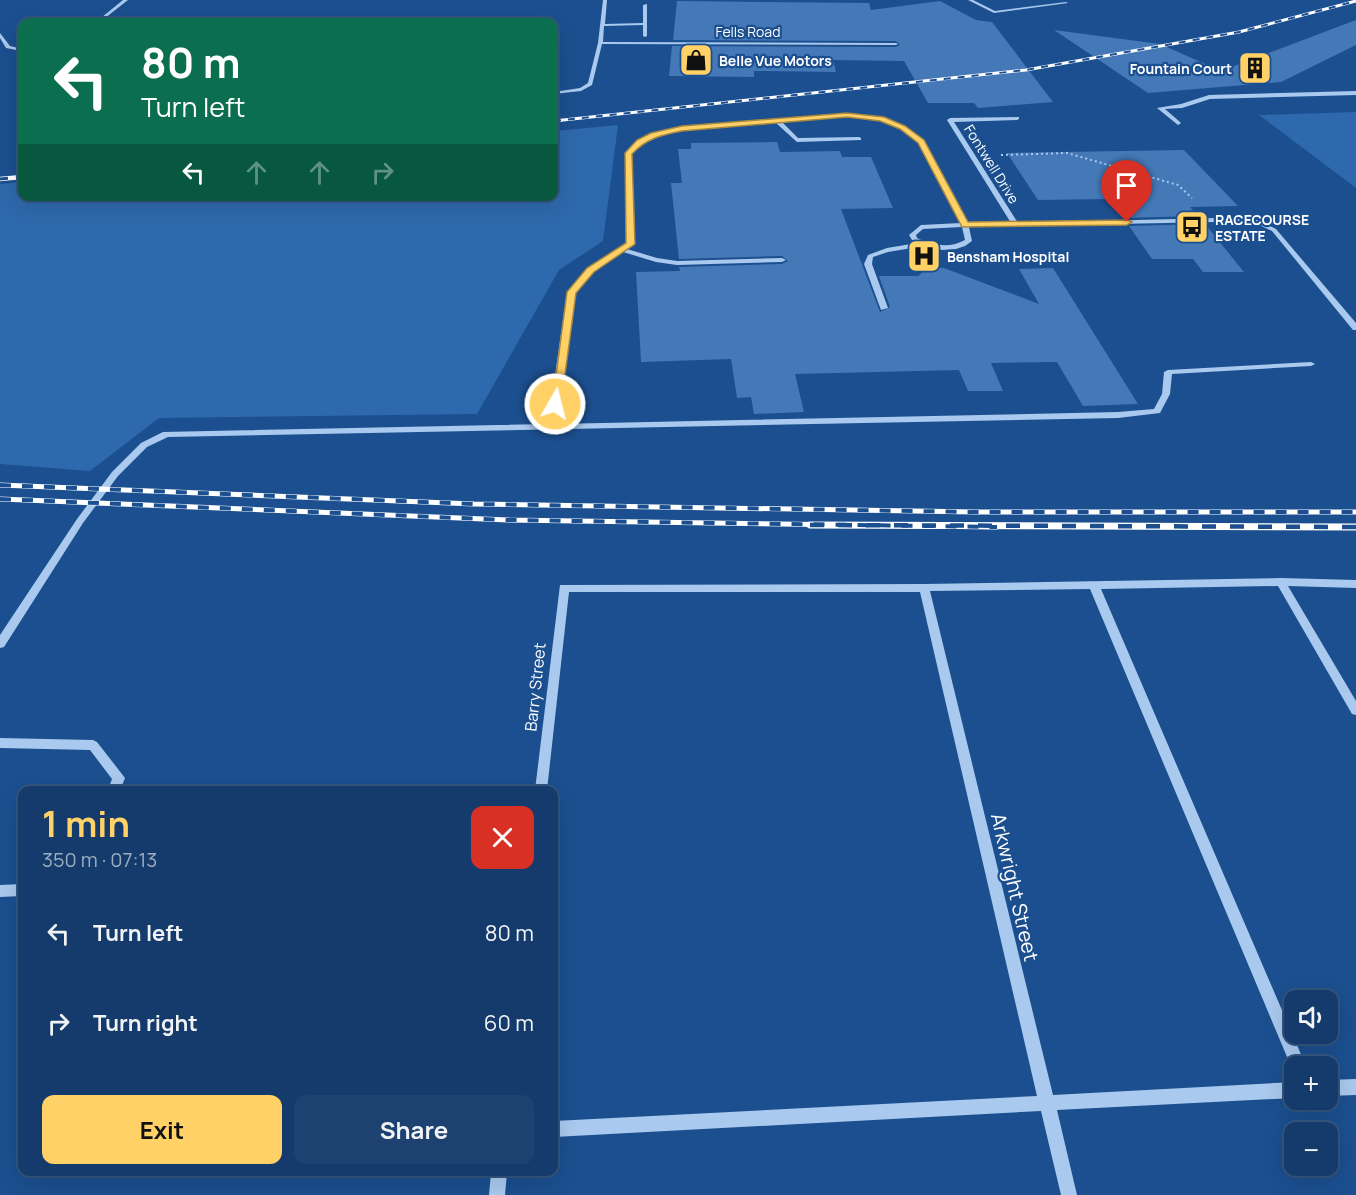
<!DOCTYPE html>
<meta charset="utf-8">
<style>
:root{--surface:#143b6b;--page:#1d4271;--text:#f1f3f6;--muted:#9dadc1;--line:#33557e;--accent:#ffd166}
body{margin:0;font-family:Manrope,sans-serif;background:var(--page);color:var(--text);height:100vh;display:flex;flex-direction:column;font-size:22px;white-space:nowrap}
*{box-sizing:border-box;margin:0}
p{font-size:20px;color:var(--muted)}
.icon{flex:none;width:33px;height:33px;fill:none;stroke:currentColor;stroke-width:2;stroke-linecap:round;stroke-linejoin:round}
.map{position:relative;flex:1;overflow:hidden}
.panel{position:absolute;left:18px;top:786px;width:540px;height:390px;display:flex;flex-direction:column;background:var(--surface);border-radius:12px;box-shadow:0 6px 24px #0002,0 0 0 2px var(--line)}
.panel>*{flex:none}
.banner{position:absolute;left:18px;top:18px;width:540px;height:183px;border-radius:12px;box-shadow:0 6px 24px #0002,0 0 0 2px var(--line);background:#0b6e4f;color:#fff;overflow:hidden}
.tools{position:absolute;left:1284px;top:990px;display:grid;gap:12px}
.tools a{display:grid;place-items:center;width:54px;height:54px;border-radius:12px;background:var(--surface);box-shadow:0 6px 24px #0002,0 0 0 2px var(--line);font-size:30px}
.pin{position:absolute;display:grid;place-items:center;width:51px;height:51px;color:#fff;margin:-62px -26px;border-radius:50% 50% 50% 0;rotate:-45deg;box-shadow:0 0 6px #0007}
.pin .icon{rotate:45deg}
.me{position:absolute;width:66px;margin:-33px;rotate:8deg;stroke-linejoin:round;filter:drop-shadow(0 0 4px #0008)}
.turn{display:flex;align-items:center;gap:21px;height:126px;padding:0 24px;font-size:27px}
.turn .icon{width:78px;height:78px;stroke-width:2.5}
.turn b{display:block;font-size:42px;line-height:51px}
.lanes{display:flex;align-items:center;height:57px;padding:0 24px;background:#0003;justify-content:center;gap:30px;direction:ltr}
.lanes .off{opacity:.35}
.round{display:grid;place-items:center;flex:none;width:63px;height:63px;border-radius:12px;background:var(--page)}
.headline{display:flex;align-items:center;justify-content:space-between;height:102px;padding:0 24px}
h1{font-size:36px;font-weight:700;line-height:45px;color:var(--accent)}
.action{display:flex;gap:12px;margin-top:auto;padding:12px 24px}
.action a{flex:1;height:69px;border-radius:12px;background:var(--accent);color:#111;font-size:24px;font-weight:700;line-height:69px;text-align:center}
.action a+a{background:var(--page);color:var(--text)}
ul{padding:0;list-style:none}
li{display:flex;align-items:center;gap:18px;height:90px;padding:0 24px}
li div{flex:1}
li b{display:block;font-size:22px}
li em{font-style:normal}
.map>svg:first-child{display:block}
.green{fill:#2e69ad}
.building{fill:#4478b7}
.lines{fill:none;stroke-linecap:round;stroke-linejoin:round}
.path{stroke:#a9c9ee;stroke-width:2;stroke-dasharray:2 3;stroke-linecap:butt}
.minor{fill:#a9c9ee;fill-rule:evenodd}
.rail-far3-casing{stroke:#fff;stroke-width:3}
.rail-far2-casing{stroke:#fff;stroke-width:4.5}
.rail-far1-casing{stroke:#fff;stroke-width:5}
.rail-casing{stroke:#fff;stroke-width:7}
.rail-far3{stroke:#1b4f8f;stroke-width:2;stroke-dasharray:7;stroke-linecap:butt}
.rail-far2{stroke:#1b4f8f;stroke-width:3;stroke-dasharray:8;stroke-linecap:butt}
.rail-far1{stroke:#1b4f8f;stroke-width:4;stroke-dasharray:11;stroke-linecap:butt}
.rail{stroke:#1b4f8f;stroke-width:4.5;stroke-dasharray:14;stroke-linecap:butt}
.route{fill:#ffd166;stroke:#a68842;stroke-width:1.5}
.labels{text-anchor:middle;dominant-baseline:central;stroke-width:4.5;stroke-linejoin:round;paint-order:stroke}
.far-street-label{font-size:14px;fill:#fff;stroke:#1b4f8f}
.far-poi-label{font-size:14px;font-weight:bold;fill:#fff;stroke:#1b4f8f;text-anchor:start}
.street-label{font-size:16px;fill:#fff;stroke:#1b4f8f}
.near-street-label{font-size:20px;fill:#fff;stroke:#1b4f8f}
</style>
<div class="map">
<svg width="1356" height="1195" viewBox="0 0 1356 1195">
<rect width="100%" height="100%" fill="#1b4f8f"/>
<path class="green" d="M 1356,112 L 1356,188 L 1259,115 Z
M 618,125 L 603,241 L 559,270 L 477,414 L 159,418 L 90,471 L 0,464 L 0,184 L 22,182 L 22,196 L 554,196 L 554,131 Z"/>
<path class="building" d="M 677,1 L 869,3 L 871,10 L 940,1 L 976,20 L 992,22 L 1053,102 L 978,108 L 974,103 L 928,103 L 904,61 L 833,60 L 836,72 L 754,71 L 754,77 L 669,76 L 672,46 L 896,47 L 900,45 L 896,41 L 673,40 Z
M 1356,20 L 1356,45 L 1281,82 L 1148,93 L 1054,30 L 1160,44 L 1221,71 Z
M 777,142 L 780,152 L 840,151 L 842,157 L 871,157 L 893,208 L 841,209 L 880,312 L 890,307 L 879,276 L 918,276 L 928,268 L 944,268 L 1039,304 L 1019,269 L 1053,268 L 1138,404 L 1083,406 L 1057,362 L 991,363 L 1003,391 L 968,391 L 959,370 L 795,374 L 804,412 L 754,414 L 751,397 L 737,398 L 731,359 L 641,362 L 636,272 L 680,271 L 679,267 L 782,264 L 788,261 L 782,256 L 679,259 L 671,183 L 682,183 L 678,149 L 691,149 L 691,143 Z
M 1184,150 L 1238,206 L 1190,207 L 1198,216 L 1123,218 L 1109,199 L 1038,200 L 1007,153 Z
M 1205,224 L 1244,272 L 1203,272 L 1193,259 L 1152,259 L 1129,226 Z"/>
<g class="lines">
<path class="path" d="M 1001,155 L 1067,153 L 1178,185 L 1192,198"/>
<path class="minor" d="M 123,0 L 128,0 L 100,22 L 96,22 Z
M 603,0 L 607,0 L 605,24 L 643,23 L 643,5 L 647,4 L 647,36 L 645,37 L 643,36 L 643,25 L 604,26 L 603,42 L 896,43 L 898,44 L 896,45 L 602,44 L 592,85 L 581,91 L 554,94 L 554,92 L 580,88 L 588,83 L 598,43 Z
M 968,0 L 973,0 L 995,11 L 1066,2 L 1068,3 L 994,13 Z
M 0,33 L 10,46 L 22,49 L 22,51 L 6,48 L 0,38 Z
M 1356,91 L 1356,95 L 1210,99 L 1182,108 L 1165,109 L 1180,122 L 1181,123 L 1178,125 L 1157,108 L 1181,104 L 1209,95 Z
M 847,113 L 884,118 L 905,126 L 923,141 L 967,223 L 1011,223 L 947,120 L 950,118 L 1019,117 L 1019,119 L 1017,120 L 954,122 L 1018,223 L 1216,218 L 1258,220 L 1276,229 L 1356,323 L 1356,330 L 1353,330 L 1272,231 L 1257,224 L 1216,222 L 969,227 L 972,241 L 965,246 L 956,249 L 942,250 L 924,246 L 888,252 L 873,257 L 872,264 L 888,308 L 881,310 L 864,264 L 868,255 L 887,248 L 917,243 L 912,240 L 909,235 L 921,225 L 961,223 L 919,143 L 901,128 L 881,121 L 847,117 L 782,122 L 798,138 L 859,137 L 861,138 L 861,140 L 797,142 L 776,123 L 682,131 L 656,136 L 642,143 L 631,153 L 633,244 L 627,249 L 657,258 L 677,261 L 782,258 L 786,260 L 782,262 L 677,265 L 656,262 L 623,252 L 594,272 L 575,292 L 557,424 L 1118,412 L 1154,409 L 1162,394 L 1164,372 L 1168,370 L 1311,362 L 1315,364 L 1311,366 L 1172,374 L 1170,394 L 1160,413 L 1118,418 L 168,437 L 147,447 L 118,476 L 83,523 L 4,647 L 0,648 L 0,635 L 77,519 L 112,472 L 141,443 L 163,432 L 548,424 L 567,292 L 588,268 L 627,243 L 626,152 L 638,141 L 652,134 L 682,127 ZM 962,227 L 965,240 C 949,249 933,245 917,238 L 916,235 L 923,229 Z
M 1281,578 L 1356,580 L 1356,588 L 1288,586 L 1356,701 L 1356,715 L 1352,714 L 1278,586 L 1101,589 L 1306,1066 L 1294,1066 L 1294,1072 L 1293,1071 L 1090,589 L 930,591 L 1053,1095 L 1294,1082 L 1294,1098 L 1057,1110 L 1077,1195 L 1061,1195 L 1041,1111 L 554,1137 L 554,1121 L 1037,1096 L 920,592 L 569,592 L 547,790 L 535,790 L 560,585 L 924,584 Z
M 0,738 L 93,740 L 97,742 L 125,778 L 120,790 L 108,790 L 112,779 L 90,750 L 0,748 Z
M 22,884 L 22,896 L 0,897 L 0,885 Z
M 1356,1079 L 1356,1095 L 1328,1096 L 1328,1080 Z
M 491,1172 L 507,1172 L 505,1195 L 489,1195 Z"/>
<defs>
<path id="rail-far3" d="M 554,121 L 1026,70 L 1239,32 L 1356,1"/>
<path id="rail-far2" d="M 0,179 L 22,177"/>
<path id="rail-far1" d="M 0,485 L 474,504 L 975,512 L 1356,512
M 0,499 L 508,520 L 997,527"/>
<path id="rail" d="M 810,525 L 1356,527"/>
</defs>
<use href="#rail-far3" class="rail-far3-casing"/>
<use href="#rail-far2" class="rail-far2-casing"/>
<use href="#rail-far1" class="rail-far1-casing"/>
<use href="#rail" class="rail-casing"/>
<use href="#rail-far3" class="rail-far3"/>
<use href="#rail-far2" class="rail-far2"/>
<use href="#rail-far1" class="rail-far1"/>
<use href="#rail" class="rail"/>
</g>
<path class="route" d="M 847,113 L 884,117 L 905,126 L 924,140 L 968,222 L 1127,220 L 1132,222 L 1127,225 L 962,227 L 918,143 L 900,129 L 880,121 L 847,117 L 682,131 C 662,135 647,138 632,154 L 635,244 L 594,272 L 576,293 L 561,404 L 552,406 L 567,292 L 587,268 L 626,243 L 625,153 L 637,140 L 651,133 L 682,126 Z"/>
<defs>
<symbol id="shop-square" viewBox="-11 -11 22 22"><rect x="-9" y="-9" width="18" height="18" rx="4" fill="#ffd166" stroke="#1b4f8f"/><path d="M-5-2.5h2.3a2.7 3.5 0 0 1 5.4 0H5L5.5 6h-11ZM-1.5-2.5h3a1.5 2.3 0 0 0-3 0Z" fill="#111"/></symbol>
<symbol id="building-square" viewBox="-11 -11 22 22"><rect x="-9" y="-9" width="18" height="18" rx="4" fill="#ffd166" stroke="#1b4f8f"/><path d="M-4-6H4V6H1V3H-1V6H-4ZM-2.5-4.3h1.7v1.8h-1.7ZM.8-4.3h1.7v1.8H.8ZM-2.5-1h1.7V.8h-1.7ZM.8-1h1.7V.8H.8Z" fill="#111"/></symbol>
<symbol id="bus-square" viewBox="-11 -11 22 22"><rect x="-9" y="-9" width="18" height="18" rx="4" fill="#ffd166" stroke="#1b4f8f"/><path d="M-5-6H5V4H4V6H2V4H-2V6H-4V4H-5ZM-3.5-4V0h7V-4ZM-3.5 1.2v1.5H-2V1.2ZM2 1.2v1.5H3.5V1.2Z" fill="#111"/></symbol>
<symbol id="hospital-square" viewBox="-11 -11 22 22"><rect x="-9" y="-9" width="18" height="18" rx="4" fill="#ffd166" stroke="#1b4f8f"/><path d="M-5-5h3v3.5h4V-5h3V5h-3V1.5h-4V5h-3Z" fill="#111"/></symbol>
</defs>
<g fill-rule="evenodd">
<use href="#shop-square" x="677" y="41" width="38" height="38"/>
<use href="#building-square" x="1236" y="49" width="38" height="38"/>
<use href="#bus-square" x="1173" y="208" width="38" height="38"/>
<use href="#hospital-square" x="905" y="237" width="38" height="38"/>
</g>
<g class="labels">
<g class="far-street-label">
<text x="748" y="31">Fells Road</text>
<text transform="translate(992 164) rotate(58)">Fontwell Drive</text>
</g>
<g class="far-poi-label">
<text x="719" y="60">Belle Vue Motors</text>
<text x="1232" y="68" text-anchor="end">Fountain Court</text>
<text x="1215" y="219">RACECOURSE<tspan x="1215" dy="16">ESTATE</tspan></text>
<text x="947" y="256">Bensham Hospital</text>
</g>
<g class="street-label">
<text transform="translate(535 687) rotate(-84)">Barry Street</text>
</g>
<g class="near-street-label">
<text transform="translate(1015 887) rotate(77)">Arkwright Street</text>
</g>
</g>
</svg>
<div class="tools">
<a><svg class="icon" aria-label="sound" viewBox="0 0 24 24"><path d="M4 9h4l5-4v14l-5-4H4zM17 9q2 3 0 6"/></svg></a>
<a>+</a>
<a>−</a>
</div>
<div class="pin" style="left:1127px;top:222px;background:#d93025"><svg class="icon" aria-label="arrive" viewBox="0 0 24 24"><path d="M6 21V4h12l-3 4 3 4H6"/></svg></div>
<svg class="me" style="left:555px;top:404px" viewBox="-20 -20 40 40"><circle r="17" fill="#ffd166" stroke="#fff" stroke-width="3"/><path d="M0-11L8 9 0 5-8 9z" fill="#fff"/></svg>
<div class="banner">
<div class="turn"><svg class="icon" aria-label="left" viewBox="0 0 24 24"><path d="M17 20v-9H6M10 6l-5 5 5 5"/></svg><div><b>80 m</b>Turn left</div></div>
<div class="lanes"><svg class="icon" aria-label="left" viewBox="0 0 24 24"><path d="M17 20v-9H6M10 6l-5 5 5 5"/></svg><svg class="icon off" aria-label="ahead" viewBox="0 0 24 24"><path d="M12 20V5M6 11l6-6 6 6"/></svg><svg class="icon off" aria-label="ahead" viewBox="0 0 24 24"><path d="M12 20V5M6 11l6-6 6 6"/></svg><svg class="icon off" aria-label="right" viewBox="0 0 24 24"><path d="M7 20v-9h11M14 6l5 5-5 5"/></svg></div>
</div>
<section class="panel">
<div class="headline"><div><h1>1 min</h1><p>350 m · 07:13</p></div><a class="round" style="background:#d93025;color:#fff"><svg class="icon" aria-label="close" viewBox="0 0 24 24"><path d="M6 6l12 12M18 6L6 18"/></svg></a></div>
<ul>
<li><svg class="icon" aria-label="left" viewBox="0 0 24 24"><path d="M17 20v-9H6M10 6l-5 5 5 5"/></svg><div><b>Turn left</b></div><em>80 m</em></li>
<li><svg class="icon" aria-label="right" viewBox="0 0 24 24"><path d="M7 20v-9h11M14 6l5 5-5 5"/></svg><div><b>Turn right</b></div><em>60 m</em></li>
</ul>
<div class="action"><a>Exit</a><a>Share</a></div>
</section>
</div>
